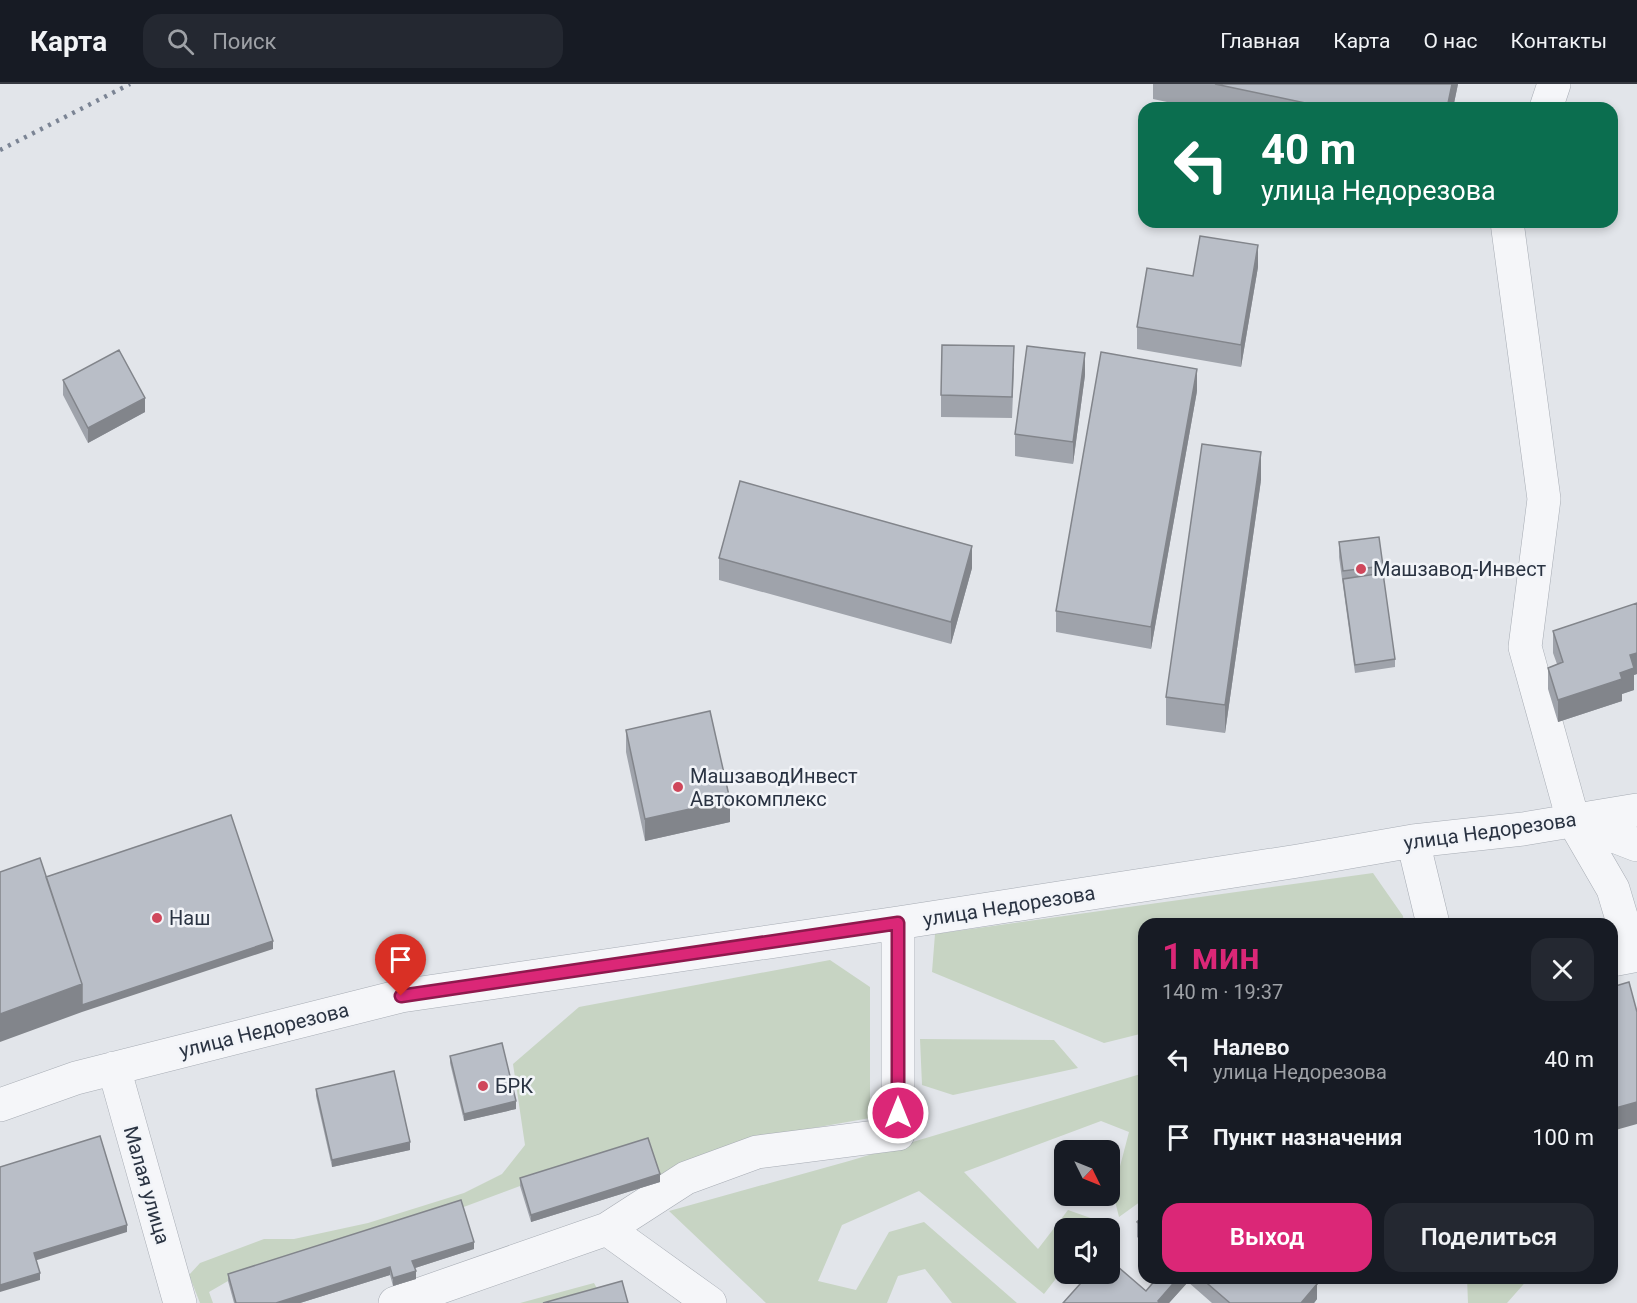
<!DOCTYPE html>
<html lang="ru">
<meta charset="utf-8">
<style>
:root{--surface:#171b24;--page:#242831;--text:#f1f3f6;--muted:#9ea1a6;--line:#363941;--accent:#db2777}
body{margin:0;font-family:Roboto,sans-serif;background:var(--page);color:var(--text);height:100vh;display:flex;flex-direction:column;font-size:22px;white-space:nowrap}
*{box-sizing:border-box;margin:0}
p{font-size:20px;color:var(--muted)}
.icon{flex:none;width:33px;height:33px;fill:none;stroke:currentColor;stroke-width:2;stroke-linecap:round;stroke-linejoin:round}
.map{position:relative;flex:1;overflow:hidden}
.drawer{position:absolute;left:1138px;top:834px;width:480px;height:366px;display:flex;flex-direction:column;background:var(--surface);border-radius:18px;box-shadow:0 3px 9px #0003}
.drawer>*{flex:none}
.guide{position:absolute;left:1138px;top:18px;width:480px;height:126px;border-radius:18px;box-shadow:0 3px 9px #0003;background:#0b6e4f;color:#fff;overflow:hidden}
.needle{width:39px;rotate:133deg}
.controls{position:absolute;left:1054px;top:1056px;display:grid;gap:12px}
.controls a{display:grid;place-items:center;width:66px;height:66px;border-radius:12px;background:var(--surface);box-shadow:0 3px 9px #0003;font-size:30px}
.pin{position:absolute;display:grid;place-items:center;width:51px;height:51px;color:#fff;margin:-62px -26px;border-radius:50% 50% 50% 0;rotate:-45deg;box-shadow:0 0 6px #0007}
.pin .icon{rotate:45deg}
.me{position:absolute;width:66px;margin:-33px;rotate:0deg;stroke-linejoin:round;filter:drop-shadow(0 0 4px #0008)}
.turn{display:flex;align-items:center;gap:21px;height:126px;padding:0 24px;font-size:27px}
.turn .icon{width:78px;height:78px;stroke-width:2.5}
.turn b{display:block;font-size:42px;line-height:51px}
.round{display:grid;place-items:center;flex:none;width:63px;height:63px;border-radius:18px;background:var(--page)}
.summary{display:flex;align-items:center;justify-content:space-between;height:102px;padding:0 24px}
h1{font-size:36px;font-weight:600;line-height:45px;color:var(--accent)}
.action{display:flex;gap:12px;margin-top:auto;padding:12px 24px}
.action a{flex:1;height:69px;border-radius:18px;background:var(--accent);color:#fff;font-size:24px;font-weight:600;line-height:69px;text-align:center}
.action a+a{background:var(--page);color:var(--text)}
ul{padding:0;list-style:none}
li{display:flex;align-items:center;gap:18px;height:78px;padding:0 24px}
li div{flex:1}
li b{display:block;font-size:22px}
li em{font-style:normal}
header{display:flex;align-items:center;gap:36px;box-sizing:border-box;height:84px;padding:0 30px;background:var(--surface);border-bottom:2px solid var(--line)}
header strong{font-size:28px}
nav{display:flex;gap:33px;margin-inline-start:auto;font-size:21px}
.search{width:420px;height:54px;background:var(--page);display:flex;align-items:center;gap:15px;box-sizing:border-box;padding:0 21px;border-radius:18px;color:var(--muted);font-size:22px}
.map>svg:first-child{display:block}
.green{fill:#c7d4c3}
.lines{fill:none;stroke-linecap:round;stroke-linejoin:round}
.minor-casing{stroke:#a7acb4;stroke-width:34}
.minor{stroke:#f5f6f9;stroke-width:33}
.rail{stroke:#7b8494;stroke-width:4.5;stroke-dasharray:3 6;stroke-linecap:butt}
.wall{fill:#9fa3ab}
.shaded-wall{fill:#82858b}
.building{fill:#b9bec7;stroke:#82858b;stroke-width:1.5}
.route-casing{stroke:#8e194d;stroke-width:15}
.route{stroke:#db2777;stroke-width:10}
.poi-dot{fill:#cf475b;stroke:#f2f4f8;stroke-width:2}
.labels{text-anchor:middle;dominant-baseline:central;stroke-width:5;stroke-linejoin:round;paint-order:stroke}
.poi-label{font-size:20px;fill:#2a3342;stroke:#f2f4f8;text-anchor:start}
.street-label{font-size:20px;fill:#2a3342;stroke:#f2f4f8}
</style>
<header>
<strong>Карта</strong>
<div class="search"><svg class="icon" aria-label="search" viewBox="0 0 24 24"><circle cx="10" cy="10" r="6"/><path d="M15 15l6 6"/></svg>Поиск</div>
<nav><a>Главная</a><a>Карта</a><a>О нас</a><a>Контакты</a></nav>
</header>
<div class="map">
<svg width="1637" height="1219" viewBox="0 0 1637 1219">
<rect width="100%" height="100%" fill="#e2e5ea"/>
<path class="green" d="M 1373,789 L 1403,832 L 1404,840 L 1144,840 L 1144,949 L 1104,959 L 932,888 L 935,850 Z
M 830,876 L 870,903 L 870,1034 L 757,1054 L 658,1093 L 520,1102 L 461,1124 L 228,1197 L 209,1208 L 213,1219 L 200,1219 L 189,1191 L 200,1179 L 264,1155 L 294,1155 L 368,1139 L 464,1109 L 502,1090 L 525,1061 L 513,980 L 579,923 Z
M 920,955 L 1054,956 L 1078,984 L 953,1011 L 922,1001 Z
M 1144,989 L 1144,1115 L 1119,1133 L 1113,1109 L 1129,1048 L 1101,1037 L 964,1088 L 1038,1165 L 1068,1126 L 1099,1137 L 1093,1144 L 1065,1144 L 1065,1183 L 1044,1210 L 919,1107 L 842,1141 L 818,1197 L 856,1206 L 889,1148 L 924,1138 L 1017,1219 L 952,1219 L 925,1185 L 898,1192 L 887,1219 L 766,1219 L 669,1127 L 849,1077 Z
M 1467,1194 L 1529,1194 L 1507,1219 L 1468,1219 Z
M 594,1199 L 605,1219 L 520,1219 Z"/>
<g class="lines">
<defs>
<path id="minor" d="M 1546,24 L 1554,0
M 1507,138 L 1544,415 L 1525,563 L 1573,736 L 1613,805 L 1633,872 L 1612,876
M 1575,737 L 1637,761
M 1413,757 L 1433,840
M 114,984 L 180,1219
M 0,1021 L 76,994 L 401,912 L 898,839 L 1298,777 L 1413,757 L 1523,745 L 1637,726
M 607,1145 L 686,1094 L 757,1068 L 898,1050 L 898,839
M 395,1219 L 607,1145 L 710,1219"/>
</defs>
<use href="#minor" class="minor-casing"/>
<use href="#minor" class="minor"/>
<path class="rail" d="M 0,66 L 130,0"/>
</g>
<path class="wall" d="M 1153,0 L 1458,0 L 1453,24 L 1195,24 L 1153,15 Z
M 1258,183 L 1241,283 L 1137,265 L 1137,243 Z
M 1014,284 L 1012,334 L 941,333 L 941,311 Z
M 1085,291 L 1073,380 L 1015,372 L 1015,350 Z
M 63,296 L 145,328 L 88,359 L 63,311 Z
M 1197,307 L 1151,565 L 1056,548 L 1056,527 Z
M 1261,396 L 1225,649 L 1166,641 L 1166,613 Z
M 1339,458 L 1383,482 L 1383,489 L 1395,575 L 1395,583 L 1355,589 L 1339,473 Z
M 719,474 L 972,484 L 951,560 L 719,496 Z
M 1637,519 L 1637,590 L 1634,591 L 1634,606 L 1622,610 L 1622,617 L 1558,638 L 1548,605 L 1548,584 L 1557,580 L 1553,569 L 1553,547 Z
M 626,646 L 730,738 L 645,757 L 626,668 Z
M 450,972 L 516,1025 L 464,1037 L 450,979 Z
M 316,1005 L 410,1066 L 332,1083 L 316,1012 Z
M 520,1094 L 660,1098 L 531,1138 L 520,1102 Z
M 1144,1130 L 1144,1159 L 1137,1153 L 1137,1138 Z
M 474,1165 L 415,1184 L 416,1195 L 393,1202 L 390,1191 L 300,1219 L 234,1219 L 228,1197 L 228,1190 Z
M 1157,1194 L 1310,1194 L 1317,1215 L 1314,1219 L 1212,1219 L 1188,1198 L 1169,1219 L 1063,1219 L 1146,1207 Z"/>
<path class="shaded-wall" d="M 1452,0 L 1458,0 L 1453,24 L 1447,24 Z
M 1258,161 L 1258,183 L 1241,283 L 1241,261 Z
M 1085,269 L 1085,291 L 1073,380 L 1073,358 Z
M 1197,285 L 1197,307 L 1151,565 L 1151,543 Z
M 145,314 L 145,328 L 88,359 L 88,344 Z
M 1261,368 L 1261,396 L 1225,649 L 1225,621 Z
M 972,462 L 972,484 L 951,560 L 951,538 Z
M 1637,569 L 1637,590 L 1634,591 L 1634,606 L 1622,610 L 1622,617 L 1558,638 L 1558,616 L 1620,589 L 1630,571 Z
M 730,716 L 730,738 L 645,757 L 645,735 Z
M 273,857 L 273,865 L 82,928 L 0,958 L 0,930 L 82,900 Z
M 516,1017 L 516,1025 L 464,1037 L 464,1030 Z
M 1637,1018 L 1637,1040 L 1612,1047 L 1612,1025 Z
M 410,1058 L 410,1066 L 332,1083 L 332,1076 Z
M 660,1090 L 660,1098 L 531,1138 L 531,1131 Z
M 127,1141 L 127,1148 L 34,1177 L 34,1169 Z
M 474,1158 L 474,1165 L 412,1185 L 412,1177 Z
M 390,1183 L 390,1191 L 300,1219 L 276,1219 Z
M 416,1187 L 416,1195 L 393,1202 L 393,1194 Z
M 40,1189 L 40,1196 L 0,1208 L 0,1201 Z
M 1178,1194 L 1188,1194 L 1188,1198 L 1169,1219 L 1158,1219 L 1158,1217 Z
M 1317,1200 L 1317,1215 L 1314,1219 L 1301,1219 Z"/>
<path class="building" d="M 1215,0 L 1452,0 L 1447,24 L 1329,24 Z
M 1200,152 L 1258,161 L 1241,261 L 1137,243 L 1147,184 L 1193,192 Z
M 942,261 L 1014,262 L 1012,313 L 941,311 Z
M 1027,262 L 1085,269 L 1073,358 L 1015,350 Z
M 119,266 L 145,314 L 88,344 L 63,296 Z
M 1101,268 L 1197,285 L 1151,543 L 1056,527 Z
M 1202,360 L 1261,368 L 1225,621 L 1166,613 Z
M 740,397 L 972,462 L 951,538 L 719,474 Z
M 1379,453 L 1383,482 L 1343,487 L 1339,458 Z
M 1383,489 L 1395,575 L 1355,581 L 1343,495 Z
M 1637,519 L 1637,569 L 1630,571 L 1634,584 L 1620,589 L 1622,595 L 1558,616 L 1548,584 L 1563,578 L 1553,547 Z
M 710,627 L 730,716 L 645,735 L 626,646 Z
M 231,731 L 273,857 L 82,921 L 82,900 L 46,793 Z
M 40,774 L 82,900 L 0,930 L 0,788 Z
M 1629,898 L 1637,928 L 1637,1018 L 1612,1025 L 1612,903 Z
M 502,959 L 516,1017 L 464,1030 L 450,972 Z
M 394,987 L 410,1058 L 332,1076 L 316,1005 Z
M 100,1052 L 127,1141 L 34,1169 L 40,1189 L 0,1201 L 0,1083 Z
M 648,1054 L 660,1090 L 531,1131 L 520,1094 Z
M 461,1116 L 474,1158 L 412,1177 L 416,1187 L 393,1194 L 390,1183 L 276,1219 L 236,1219 L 228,1190 Z
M 1144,1130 L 1144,1144 L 1137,1138 Z
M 1110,1176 L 1146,1207 L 1157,1194 L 1178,1194 L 1158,1217 L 1160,1219 L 1063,1219 L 1089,1190 L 1110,1190 Z
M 1201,1194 L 1310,1194 L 1317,1200 L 1301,1219 L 1230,1219 Z
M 622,1197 L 628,1219 L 543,1219 Z"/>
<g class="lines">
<defs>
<path id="route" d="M 401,912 L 898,839 L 898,1029"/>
</defs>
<use href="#route" class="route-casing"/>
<use href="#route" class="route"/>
</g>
<g class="poi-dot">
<circle cx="1361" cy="485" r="6"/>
<circle cx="678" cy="703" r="6"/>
<circle cx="157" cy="834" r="6"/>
<circle cx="483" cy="1002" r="6"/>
</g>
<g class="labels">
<g class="poi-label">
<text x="1373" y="485">Машзавод-Инвест</text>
<text x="690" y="692">МашзаводИнвест<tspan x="690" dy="23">Автокомплекс</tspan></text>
<text x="169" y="834">Наш</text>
<text x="495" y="1002">БРК</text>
</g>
<g class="street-label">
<text transform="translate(1490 747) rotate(-8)">улица Недорезова</text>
<text transform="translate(1009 822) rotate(-9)">улица Недорезова</text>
<text transform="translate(264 946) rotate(-14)">улица Недорезова</text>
<text transform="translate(147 1101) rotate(74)">Малая улица</text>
</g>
</g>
</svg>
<div class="controls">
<a><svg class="needle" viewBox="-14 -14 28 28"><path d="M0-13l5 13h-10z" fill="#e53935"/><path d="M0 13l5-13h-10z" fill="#9ea1a6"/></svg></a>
<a><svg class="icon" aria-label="sound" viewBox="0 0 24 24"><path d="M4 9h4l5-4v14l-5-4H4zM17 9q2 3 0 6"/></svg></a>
</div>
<div class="pin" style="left:401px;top:912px;background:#d93025"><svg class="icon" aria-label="arrive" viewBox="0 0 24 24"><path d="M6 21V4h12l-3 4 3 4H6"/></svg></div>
<svg class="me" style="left:898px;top:1029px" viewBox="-20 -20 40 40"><circle r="17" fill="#db2777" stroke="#fff" stroke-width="3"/><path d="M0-11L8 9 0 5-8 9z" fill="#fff"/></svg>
<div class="guide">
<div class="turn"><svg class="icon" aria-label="left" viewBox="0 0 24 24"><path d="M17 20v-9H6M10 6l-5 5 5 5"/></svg><div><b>40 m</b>улица Недорезова</div></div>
</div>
<section class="drawer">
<div class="summary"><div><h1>1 мин</h1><p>140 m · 19:37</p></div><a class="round"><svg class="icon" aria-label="close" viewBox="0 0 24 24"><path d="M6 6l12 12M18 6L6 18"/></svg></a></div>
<ul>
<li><svg class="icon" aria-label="left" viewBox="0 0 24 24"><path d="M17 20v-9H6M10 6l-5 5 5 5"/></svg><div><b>Налево</b><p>улица Недорезова</p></div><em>40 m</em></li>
<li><svg class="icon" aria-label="arrive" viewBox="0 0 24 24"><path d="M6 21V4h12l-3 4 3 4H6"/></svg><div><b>Пункт назначения</b></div><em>100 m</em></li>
</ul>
<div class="action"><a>Выход</a><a>Поделиться</a></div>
</section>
</div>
